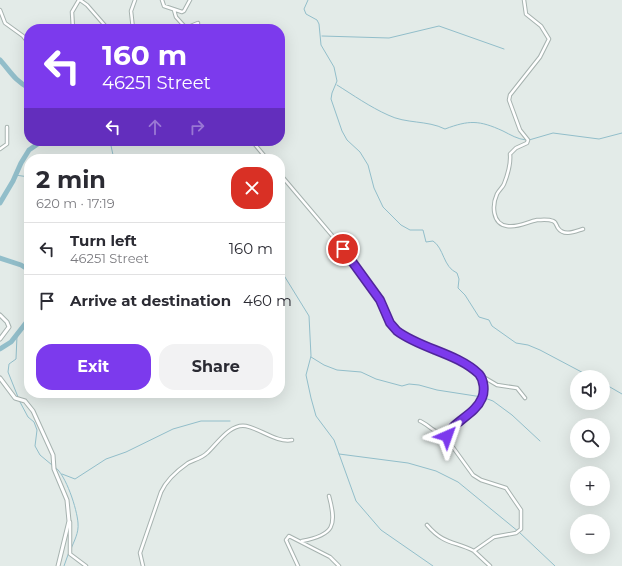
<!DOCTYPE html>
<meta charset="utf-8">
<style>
:root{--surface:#fff;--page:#f2f2f3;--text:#2b2b33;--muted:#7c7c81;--line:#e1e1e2;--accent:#7c3aed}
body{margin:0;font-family:Montserrat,sans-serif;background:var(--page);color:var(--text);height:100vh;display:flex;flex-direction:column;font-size:15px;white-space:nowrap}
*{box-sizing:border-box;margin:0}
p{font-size:13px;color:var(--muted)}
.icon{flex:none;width:22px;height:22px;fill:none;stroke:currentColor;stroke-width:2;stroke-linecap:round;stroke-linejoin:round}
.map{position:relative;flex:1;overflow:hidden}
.sheet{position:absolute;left:24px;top:154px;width:261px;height:244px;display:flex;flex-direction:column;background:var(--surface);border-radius:16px;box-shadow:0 4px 16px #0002}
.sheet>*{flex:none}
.hud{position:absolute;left:24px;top:24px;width:261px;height:122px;border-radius:16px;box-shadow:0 4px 16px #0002;background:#7c3aed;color:#fff;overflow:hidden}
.buttons{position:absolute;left:570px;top:370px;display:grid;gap:8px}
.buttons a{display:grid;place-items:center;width:40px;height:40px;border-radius:50%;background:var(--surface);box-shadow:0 4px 16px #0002;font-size:20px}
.pin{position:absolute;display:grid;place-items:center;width:34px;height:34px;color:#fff;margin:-17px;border:2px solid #fff;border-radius:50%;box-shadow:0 1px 4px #0007}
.me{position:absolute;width:44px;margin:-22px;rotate:43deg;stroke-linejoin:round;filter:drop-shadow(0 0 3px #0008)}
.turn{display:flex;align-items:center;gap:14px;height:84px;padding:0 12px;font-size:18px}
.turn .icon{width:52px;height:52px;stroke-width:2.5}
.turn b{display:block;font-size:28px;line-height:34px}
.lanes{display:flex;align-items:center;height:38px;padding:0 12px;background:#0003;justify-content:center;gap:20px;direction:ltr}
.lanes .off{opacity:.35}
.round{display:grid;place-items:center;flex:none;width:42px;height:42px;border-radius:16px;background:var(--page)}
.headline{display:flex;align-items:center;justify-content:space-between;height:68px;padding:0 12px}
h1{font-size:24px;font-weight:700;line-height:30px}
.cta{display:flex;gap:8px;margin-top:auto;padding:8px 12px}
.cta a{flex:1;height:46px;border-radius:16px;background:var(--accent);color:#fff;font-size:16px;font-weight:700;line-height:46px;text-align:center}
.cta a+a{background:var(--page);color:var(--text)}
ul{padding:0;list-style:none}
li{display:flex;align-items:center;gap:12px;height:52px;padding:0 12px;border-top:1px solid var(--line)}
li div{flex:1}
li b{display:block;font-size:15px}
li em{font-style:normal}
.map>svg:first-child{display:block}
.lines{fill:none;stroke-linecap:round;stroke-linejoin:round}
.stream{stroke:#92beca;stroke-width:1}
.river{stroke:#92beca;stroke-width:5}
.minor-casing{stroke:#a6b2af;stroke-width:4.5}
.tertiary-casing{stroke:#a6b2af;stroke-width:5}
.minor{stroke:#fff;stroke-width:2.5}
.tertiary{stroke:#fff;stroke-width:3}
.route-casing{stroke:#51269a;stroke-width:10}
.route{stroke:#7c3aed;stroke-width:7}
</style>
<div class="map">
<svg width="622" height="566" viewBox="0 0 622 566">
<rect width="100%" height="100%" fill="#e3ebe8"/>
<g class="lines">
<path class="stream" d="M 308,0 L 304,9 L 306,14 L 317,20 L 319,24 L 321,45 L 334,67 L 337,81 L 332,93 L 331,99 L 342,131 L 347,140 L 360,152 L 368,165 L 374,188 L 383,207 L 401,225 L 410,230 L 423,230 L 426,242 L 433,241 C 444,248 443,267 457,273 L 459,279 L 458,288 L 465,295 L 479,317 L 489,320 L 492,326 L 516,343 L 528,345 L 540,350 L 591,377
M 322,36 L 389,38 L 439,26 L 504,49
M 337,85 C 353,95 370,107 388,115 C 406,124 427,120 445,129 C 469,120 479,120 503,131 C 511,135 517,139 526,140
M 529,140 L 553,133 L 599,139 L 622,133
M 110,141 L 113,155 L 119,159
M 15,175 L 29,177
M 280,269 L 309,316 L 311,356 L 306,375 L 311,398 L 316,416 L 334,440 L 356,501 L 381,530 L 433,566
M 17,336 L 16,359 L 9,364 L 8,372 L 18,397
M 311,357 L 324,365 L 337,370 L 361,372 L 376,379 L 402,386 L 409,384 L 419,385 L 437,390 L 482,397 L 493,401 L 512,415 L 540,441
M 603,383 L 622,394
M 20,402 L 28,417 L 34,422 L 37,430 L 35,446 L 40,455 L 52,465
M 339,454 L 408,463 L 436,471 L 458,482 L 519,532 L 555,566
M 55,467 C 66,475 77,509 78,523 C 79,533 74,541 71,549
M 62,474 L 75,479 L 106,459 L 126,452 L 173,429 L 201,421 L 230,421
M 64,566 L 69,552"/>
<path class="river" d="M 0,60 C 11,72 14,80 29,88
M 0,203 L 13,181 L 21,163 L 29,150 L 42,141
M 0,258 L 21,265 L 29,270
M 0,349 L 11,342 L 29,319"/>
<defs>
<path id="minor" d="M 80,0 L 87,5 L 108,29
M 162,0 L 164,6 L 182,12 L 184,11 L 190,0
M 524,0 L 526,14 L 541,26 L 549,39 L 540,57 L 510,95 L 509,100 L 520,130 L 528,140 L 527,143 L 516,148 L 510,154 C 511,164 508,174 504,184 C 503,187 499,190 497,194 C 492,205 492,224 507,226 C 518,228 527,222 537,220 C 542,220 548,219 553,221 C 556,222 556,225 558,228 C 564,237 576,231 583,229
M 0,10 L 5,23 L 23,36 L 29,44
M 174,10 L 176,17 L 186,28 L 198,23
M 73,29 L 72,12 L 79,0
M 133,29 L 131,11 L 135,0
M 252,141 L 267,159
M 0,149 L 7,144 L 7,127
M 280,174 L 352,259 L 380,301 L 390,323 L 401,333 C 417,342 477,366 482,380 C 487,390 481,400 475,408 C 468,419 452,423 447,436 L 452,446 L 473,475 L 481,480 L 506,488 L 521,510 L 521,529 L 516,533 L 494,537 L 474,551 C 455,541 444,545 427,525
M 480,375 L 497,385 L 517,388 L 525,398
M 420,421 C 429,425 437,436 448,434
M 70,522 L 70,554 L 86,566
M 302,541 C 334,535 337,526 329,496
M 474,551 L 490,566
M 143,566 L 140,553 L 161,492 C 166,481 178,470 188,463 C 194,460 202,458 207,453 C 217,444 230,423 246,426 C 261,429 277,443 292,440
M 298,566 L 286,540 L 289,536 L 330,557 L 339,566"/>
<path id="tertiary" d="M 0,315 L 7,322 L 9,327 L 0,339
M 0,378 L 15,398 L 25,401 L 33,411 L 53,455 L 54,469 L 67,500 L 69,521 L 58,566"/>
</defs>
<use href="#minor" class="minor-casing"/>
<use href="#tertiary" class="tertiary-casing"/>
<use href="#minor" class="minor"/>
<use href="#tertiary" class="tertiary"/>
</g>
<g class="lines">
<defs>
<path id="route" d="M 343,249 L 380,300 L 390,323 L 397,331 C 421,349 457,353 479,374 C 484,380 485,391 482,398 C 475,415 453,421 447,436"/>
</defs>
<use href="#route" class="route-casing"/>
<use href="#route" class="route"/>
</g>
</svg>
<div class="buttons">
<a><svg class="icon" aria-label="sound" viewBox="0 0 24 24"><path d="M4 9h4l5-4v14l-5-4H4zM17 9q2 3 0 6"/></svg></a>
<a><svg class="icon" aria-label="search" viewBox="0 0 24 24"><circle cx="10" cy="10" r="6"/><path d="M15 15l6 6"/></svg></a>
<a>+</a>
<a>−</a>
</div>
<div class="pin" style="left:343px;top:249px;background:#d93025"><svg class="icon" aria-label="arrive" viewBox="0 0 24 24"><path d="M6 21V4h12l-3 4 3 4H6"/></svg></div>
<svg class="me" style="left:447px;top:436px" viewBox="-20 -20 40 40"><path d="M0-17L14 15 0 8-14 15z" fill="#7c3aed" stroke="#fff" stroke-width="4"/></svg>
<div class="hud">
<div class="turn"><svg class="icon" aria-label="left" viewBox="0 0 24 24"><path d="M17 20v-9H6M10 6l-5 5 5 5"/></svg><div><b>160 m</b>46251 Street</div></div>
<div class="lanes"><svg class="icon" aria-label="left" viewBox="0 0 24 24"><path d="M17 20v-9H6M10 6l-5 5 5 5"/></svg><svg class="icon off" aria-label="ahead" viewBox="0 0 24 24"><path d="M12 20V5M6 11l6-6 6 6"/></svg><svg class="icon off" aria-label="right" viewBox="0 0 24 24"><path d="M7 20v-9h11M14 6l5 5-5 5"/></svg></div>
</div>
<section class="sheet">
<div class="headline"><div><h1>2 min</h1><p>620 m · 17:19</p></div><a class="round" style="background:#d93025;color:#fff"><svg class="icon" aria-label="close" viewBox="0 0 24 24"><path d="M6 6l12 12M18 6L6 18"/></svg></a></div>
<ul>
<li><svg class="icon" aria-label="left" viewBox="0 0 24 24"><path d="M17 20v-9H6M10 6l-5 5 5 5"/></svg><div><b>Turn left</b><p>46251 Street</p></div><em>160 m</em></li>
<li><svg class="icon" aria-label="arrive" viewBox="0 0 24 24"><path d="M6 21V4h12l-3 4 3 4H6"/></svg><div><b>Arrive at destination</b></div><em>460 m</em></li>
</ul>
<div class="cta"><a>Exit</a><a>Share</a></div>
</section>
</div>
